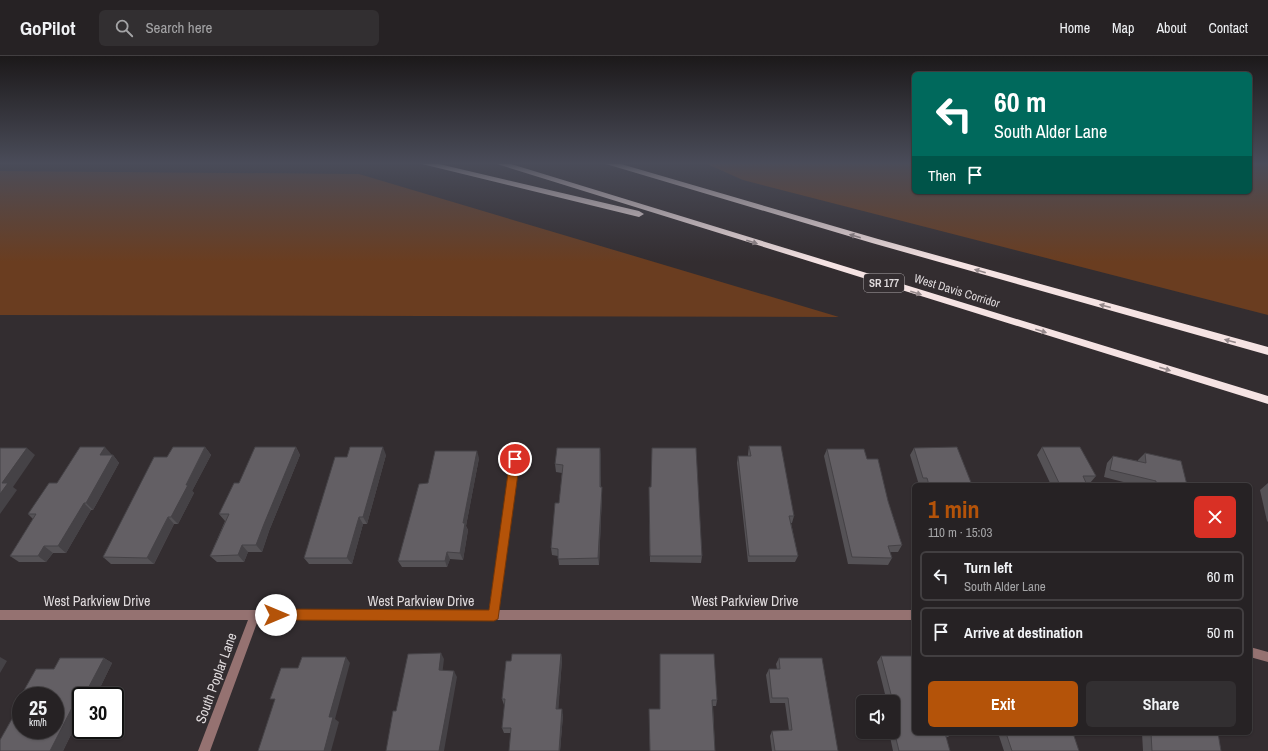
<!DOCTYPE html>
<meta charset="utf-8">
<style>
:root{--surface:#262224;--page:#322f31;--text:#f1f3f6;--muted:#a4a4a6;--line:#423f41;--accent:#b45309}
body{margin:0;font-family:"Archivo Narrow",sans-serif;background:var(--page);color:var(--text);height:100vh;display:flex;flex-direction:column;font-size:15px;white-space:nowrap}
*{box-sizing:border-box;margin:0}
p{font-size:13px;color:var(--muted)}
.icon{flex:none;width:22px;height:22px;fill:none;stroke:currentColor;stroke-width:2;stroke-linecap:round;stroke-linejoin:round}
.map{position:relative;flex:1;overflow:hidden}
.panel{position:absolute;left:912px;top:427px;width:340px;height:252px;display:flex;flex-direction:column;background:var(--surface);border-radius:6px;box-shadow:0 1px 3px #0004,0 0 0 1px var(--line)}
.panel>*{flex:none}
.top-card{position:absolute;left:912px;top:16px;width:340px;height:122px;border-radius:6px;box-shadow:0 1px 3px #0004,0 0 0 1px var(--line);background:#00695c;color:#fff;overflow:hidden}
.buttons{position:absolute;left:856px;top:639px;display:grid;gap:8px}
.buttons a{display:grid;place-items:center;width:44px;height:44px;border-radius:6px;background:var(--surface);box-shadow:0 1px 3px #0004,0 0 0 1px var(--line);font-size:20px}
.speed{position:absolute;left:12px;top:631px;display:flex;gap:8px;font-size:20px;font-weight:700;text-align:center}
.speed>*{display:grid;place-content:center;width:52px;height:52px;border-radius:50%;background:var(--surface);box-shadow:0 1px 3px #0004,0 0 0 1px var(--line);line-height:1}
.speed small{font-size:10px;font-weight:400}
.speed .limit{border:2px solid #111;border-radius:6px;background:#fff;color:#111}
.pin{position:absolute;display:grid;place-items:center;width:34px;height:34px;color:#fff;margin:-17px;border:2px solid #fff;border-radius:50%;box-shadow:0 1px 4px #0007}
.me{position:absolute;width:44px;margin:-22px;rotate:90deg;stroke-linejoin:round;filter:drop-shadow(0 0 3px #0008)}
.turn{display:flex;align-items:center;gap:14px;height:84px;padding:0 16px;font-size:18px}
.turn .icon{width:52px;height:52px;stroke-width:2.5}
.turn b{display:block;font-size:28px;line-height:34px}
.then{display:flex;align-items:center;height:38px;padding:0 16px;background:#0003;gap:8px;font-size:15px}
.round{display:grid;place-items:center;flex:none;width:42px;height:42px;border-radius:6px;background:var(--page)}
.headline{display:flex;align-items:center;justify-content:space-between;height:68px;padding:0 16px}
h1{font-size:24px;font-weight:700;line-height:30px;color:var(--accent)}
.button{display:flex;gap:8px;margin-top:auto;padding:8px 16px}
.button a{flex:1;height:46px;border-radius:6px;background:var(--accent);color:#fff;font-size:16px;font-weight:700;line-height:46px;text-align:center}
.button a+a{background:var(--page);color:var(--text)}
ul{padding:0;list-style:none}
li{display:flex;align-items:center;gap:12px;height:50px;margin:0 8px 6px;padding:0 8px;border:2px solid var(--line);border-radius:6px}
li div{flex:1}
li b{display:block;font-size:15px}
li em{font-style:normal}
header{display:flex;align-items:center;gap:24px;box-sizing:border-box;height:56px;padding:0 20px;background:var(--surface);border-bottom:1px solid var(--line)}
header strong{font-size:19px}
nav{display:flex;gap:22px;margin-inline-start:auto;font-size:14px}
.search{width:280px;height:36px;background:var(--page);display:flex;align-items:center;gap:10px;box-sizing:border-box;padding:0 14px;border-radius:6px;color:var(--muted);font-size:15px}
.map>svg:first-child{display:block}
.green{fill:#6a3d20}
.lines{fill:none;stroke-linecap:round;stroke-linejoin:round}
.street{fill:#957271;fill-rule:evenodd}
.highway{fill:#f5e3e3;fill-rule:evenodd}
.wall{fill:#555256}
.shaded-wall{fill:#454246}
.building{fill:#635f64;stroke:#454246}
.oneway{fill:#94888a}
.route{fill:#b45309;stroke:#753606}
.labels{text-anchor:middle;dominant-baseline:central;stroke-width:3;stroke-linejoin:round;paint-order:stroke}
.shield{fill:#332d30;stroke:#aba6a8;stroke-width:1}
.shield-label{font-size:11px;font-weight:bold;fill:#dfdadc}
.street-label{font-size:12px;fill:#dfdadc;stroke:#332d30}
.near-street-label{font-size:14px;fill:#dfdadc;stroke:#332d30}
</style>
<header>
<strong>GoPilot</strong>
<div class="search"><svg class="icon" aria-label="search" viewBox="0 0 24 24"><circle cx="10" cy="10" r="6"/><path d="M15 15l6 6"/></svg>Search here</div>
<nav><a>Home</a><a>Map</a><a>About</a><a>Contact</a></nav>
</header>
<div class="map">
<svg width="1268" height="695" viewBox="0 0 1268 695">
<rect width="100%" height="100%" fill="#332d30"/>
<path class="green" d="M 707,108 L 914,108 L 914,136 L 1250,136 L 1250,108 L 1268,108 L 1268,259 L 743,124 Z
M 0,115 L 359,118 L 839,261 L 0,259 Z"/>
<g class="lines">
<path class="street" d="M 515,400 L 518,401 L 519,403 L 499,554 L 914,554 L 914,564 L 258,564 L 210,695 L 198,695 L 248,564 L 0,564 L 0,554 L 489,554 L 511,403 L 512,401 Z
M 1250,591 L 1268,596 L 1268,606 L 1250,601 Z"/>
<path class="highway" d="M 422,108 L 439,108 L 639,155 L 644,158 L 639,161 Z
M 497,108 L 511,108 L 1268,340 L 1268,348 Z
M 606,108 L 621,108 L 878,183 L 1268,291 L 1268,299 L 872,187 Z"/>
</g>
<path class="wall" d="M 749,390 L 794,460 L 792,467 L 791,467 L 798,500 L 795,506 L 748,506 L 737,407 L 738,400 L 748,400 L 748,398 Z
M 205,391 L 211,399 L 192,435 L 194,437 L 178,468 L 174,468 L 154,508 L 111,508 L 103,501 L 167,401 Z
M 296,391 L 300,399 L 269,475 L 262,496 L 248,496 L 244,506 L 217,506 L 210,500 L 225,465 L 219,458 L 239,427 Z
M 1042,391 L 1096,420 L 1090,427 L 1086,427 L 1087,429 L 1039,429 L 1051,429 L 1037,399 Z
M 600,392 L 601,431 L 602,431 L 602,438 L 599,509 L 559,509 L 558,500 L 552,499 L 551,492 L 559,447 L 562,417 L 556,416 L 555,408 Z
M 914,392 L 972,429 L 919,429 L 910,399 Z
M 827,393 L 867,403 L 888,445 L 902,489 L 898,496 L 890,496 L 892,502 L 888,509 L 848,508 L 824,400 Z
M 1145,397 L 1187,429 L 1135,429 L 1104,421 L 1107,407 L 1113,400 L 1138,405 L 1138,404 Z
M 112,399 L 113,399 L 119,407 L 93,454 L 91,454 L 66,497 L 53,497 L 46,506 L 19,506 L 10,500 L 33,463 L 28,458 L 57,427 Z
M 386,399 L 367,468 L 363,468 L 352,508 L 309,508 L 304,502 L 347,401 Z
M 479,402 L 466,470 L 468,474 L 463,504 L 450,503 L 447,511 L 402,511 L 398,505 Z
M 1268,427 L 1268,466 L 1267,465 L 1260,434 Z
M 649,431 L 702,500 L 701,507 L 650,506 Z
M 561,598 L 562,604 L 558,653 L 563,659 L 560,695 L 509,695 L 511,677 L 504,677 L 502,672 L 505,649 L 504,649 L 502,643 L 511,605 Z
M 660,598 L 717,644 L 716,650 L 713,650 L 715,695 L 650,695 L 649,653 L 660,653 Z
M 881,600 L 914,677 L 953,677 L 948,681 L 946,681 L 950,695 L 893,695 L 889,676 L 893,676 L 893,646 L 887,646 L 877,606 Z
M 60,602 L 104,602 L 112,607 L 96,640 L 81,640 L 81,658 L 63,695 L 0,695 L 0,684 L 21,647 L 21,674 L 55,674 L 55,640 L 21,640 L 21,647 L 18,645 L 36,613 L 54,613 Z
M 779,602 L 838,695 L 772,695 L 770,680 L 772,675 L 789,675 L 785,647 L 770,647 L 766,619 L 769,613 L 777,613 L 776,608 Z
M 998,677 L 1073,677 L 1079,695 L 1004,695 Z
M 1142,677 L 1218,677 L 1221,695 L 1143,695 Z"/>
<path class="shaded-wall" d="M 105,391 L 112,399 L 107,407 L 100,399 Z
M 205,391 L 211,399 L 192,435 L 194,437 L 178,468 L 171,461 L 186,429 Z
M 296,391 L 300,399 L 269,475 L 262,496 L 256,489 L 264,468 Z
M 383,391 L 386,399 L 367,468 L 363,461 Z
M 27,392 L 35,399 L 13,431 L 17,434 L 0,458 L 0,438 L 2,427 Z
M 600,392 L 601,399 L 600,438 Z
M 477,395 L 479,402 L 466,470 L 468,474 L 463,504 L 460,497 L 463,467 Z
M 113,399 L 119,407 L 93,454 L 86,447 Z
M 602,431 L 602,438 L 599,509 L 598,502 Z
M 84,447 L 91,454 L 66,497 L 58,490 Z
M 168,461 L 174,468 L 154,508 L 147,502 Z
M 359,461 L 363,468 L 352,508 L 347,502 Z
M 242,489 L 248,496 L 244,506 L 238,499 Z
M 44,490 L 53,497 L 46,506 L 38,500 Z
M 447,496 L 450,503 L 447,511 L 445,505 Z
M 441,597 L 444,603 L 442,620 L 439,614 Z
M 561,598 L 562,604 L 558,659 L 556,653 Z
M 0,601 L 7,605 L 0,617 Z
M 346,601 L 350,607 L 335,663 L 339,666 L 331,695 L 324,695 L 329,661 Z
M 104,602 L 112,607 L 96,640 L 84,640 Z
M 454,615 L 457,621 L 444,695 L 439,695 Z
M 76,644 L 81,647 L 81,658 L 63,695 L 50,695 Z
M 562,653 L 563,659 L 560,695 L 559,695 Z"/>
<path class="building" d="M 749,390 L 781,390 L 794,460 L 789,460 L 798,500 L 749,500 L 738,400 L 751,400 Z
M 80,391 L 105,391 L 100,399 L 113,399 L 86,447 L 84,447 L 58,490 L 44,490 L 38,500 L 10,500 L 36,458 L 28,458 L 49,427 L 57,427 Z
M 173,391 L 205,391 L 186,429 L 188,429 L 171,461 L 168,461 L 147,502 L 103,501 L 154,401 L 167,401 Z
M 255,391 L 296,391 L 264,468 L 256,489 L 242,489 L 238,499 L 210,500 L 229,458 L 219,458 L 234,427 L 239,427 Z
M 350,391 L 383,391 L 363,461 L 359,461 L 347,502 L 304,502 L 335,401 L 347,401 Z
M 957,391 L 972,429 L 929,429 L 927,422 L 923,422 L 914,392 Z
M 1042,391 L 1080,391 L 1096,420 L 1083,420 L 1087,429 L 1039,429 L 1060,429 Z
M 0,392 L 27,392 L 2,427 L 8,427 L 0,438 Z
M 557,392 L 600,392 L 600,431 L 602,431 L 598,502 L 558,503 L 558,493 L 551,492 L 555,447 L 559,447 L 563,409 L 555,408 Z
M 652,392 L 696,392 L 702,500 L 650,500 L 649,431 L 651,431 Z
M 827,393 L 864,393 L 867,403 L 878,403 L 888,445 L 902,489 L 888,490 L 892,502 L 852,501 Z
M 435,395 L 477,395 L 463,467 L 465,467 L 460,497 L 447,496 L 445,505 L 398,505 L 419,428 L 428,427 Z
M 1145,397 L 1181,405 L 1187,429 L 1156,429 L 1156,425 L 1110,414 L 1113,400 L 1146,407 Z
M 441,597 L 439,614 L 454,615 L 439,695 L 386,695 L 393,655 L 396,655 L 408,598 Z
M 512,598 L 561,598 L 556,653 L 562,653 L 559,695 L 509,695 L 511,672 L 502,672 L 505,643 L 502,643 L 506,605 L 511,605 Z
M 660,598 L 714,598 L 717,644 L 712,644 L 715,695 L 650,695 L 649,653 L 660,653 Z
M 881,600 L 914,600 L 914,677 L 945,677 L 950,695 L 899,695 L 893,670 L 893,653 L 894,653 L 893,646 Z
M 302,601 L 346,601 L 329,661 L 333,661 L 324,695 L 258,695 L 275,643 L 270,643 L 281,612 L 298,612 Z
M 60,602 L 104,602 L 84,640 L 81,640 L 81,644 L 76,644 L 50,695 L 0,695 L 0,684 L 21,647 L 21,674 L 55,674 L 55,640 L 21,640 L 21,645 L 18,645 L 36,613 L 54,613 Z
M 779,602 L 822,602 L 838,695 L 775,695 L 772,675 L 792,674 L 788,642 L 772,642 L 769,613 L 780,613 Z
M 1006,677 L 1073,677 L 1079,695 L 1012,695 Z
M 1151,677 L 1218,677 L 1221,695 L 1152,695 Z"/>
<defs><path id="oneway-solid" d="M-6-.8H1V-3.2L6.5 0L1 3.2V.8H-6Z"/></defs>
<g class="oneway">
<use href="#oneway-solid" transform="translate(855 180) rotate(-164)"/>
<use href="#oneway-solid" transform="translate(752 186) rotate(17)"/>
<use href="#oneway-solid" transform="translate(980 215) rotate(-164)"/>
<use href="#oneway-solid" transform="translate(916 237) rotate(17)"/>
<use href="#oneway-solid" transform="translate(1105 250) rotate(-165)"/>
<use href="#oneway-solid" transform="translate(1041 275) rotate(17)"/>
<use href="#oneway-solid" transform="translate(1230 285) rotate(-165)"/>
<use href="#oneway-solid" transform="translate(1165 313) rotate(17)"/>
</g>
<linearGradient id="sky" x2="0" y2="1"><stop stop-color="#1c191a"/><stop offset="0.52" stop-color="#4a4c59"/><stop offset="1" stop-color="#4a4c59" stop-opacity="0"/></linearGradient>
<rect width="1268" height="206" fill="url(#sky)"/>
<path class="route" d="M 515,399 L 520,403 L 498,563 L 494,565 L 276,564 L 272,563 L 270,559 L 272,555 L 276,553 L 489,554 L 510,403 Z"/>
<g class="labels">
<rect class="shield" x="864" y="218" width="40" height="18" rx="3"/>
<g class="shield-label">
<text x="884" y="227">SR 177</text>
</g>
<g class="street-label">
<text transform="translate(957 235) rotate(17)">West Davis Corridor</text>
</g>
<g class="near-street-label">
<text x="97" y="545">West Parkview Drive</text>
<text x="421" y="545">West Parkview Drive</text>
<text x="745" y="545">West Parkview Drive</text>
<text transform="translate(216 622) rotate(-70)">South Poplar Lane</text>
</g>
</g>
</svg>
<div class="buttons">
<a><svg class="icon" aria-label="sound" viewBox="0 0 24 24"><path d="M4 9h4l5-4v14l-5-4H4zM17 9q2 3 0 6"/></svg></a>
</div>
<div class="speed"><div>25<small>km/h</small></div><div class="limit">30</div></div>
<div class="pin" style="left:515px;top:403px;background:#d93025"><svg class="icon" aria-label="arrive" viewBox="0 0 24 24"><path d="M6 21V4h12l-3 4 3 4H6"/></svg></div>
<svg class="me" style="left:276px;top:559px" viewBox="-20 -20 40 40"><circle r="19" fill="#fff"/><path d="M0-13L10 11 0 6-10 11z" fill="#b45309"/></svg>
<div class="top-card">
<div class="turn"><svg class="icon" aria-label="left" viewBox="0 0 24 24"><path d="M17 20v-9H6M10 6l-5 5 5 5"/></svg><div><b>60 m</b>South Alder Lane</div></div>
<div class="then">Then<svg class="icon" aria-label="arrive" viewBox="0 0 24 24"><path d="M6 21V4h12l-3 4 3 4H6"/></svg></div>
</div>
<section class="panel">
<div class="headline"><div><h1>1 min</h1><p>110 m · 15:03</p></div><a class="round" style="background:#d93025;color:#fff"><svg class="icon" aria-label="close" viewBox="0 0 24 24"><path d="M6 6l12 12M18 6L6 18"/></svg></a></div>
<ul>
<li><svg class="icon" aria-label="left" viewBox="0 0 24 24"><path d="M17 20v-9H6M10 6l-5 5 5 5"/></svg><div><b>Turn left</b><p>South Alder Lane</p></div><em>60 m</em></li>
<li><svg class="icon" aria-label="arrive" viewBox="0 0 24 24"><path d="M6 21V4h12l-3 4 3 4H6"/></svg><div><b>Arrive at destination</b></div><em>50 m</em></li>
</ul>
<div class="button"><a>Exit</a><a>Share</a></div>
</section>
</div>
